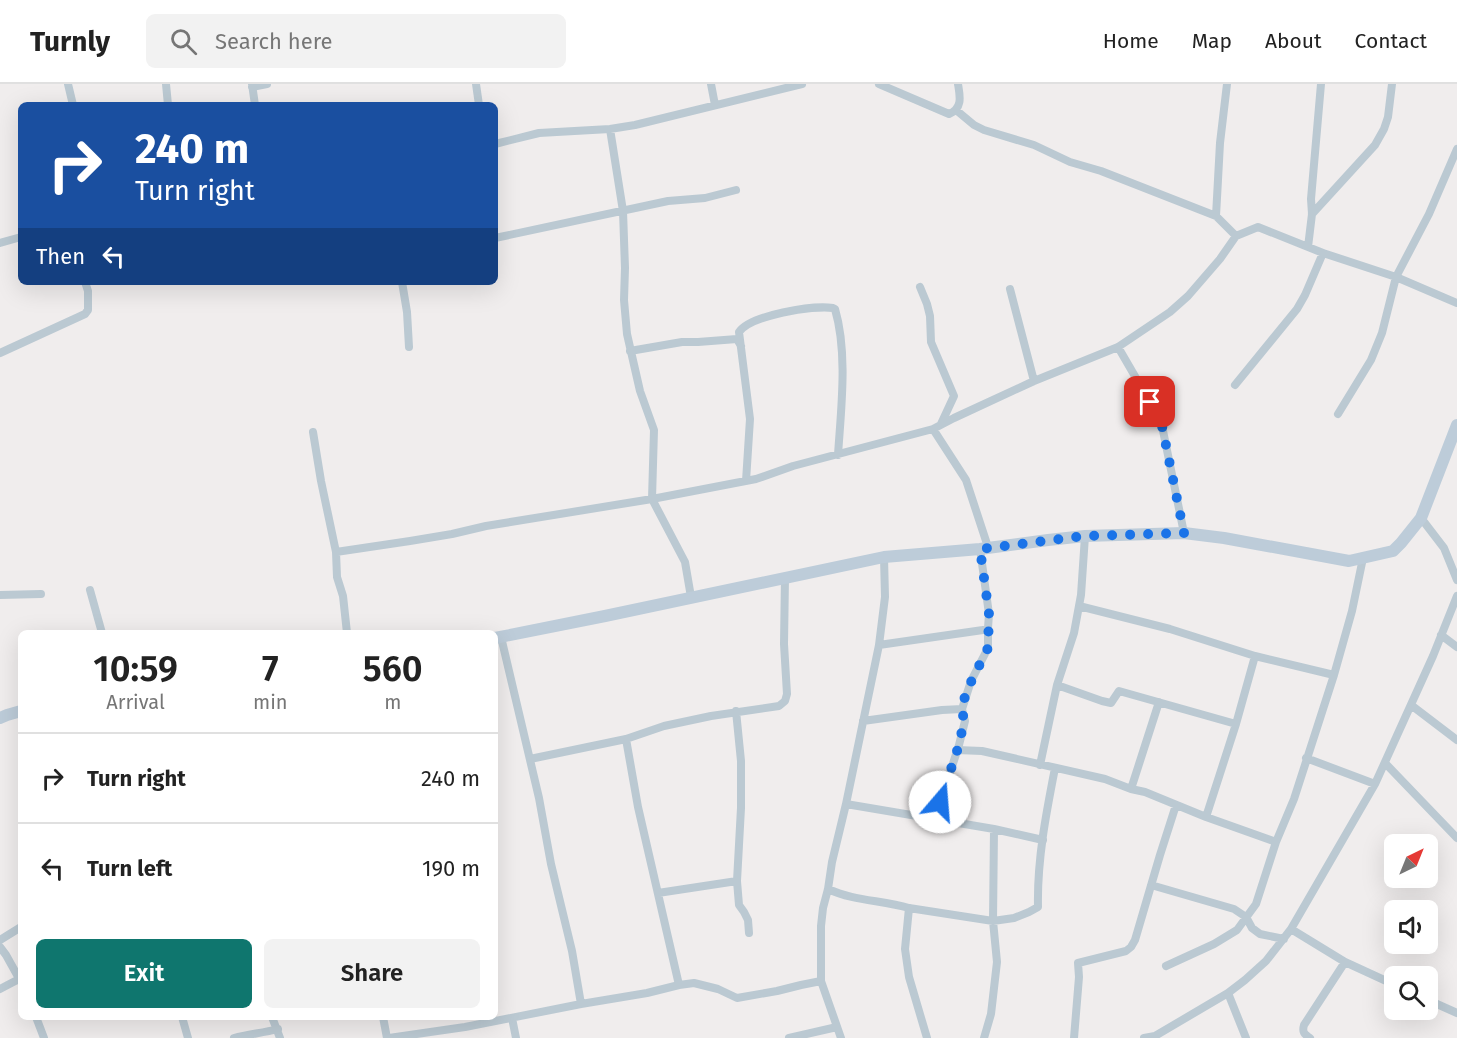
<!DOCTYPE html>
<style>
:root{--surface:#fff;--page:#f2f2f2;--text:#222;--muted:#767676;--line:#e0e0e0;--accent:#0f766e}
body{margin:0;font-family:"Fira Sans",sans-serif;background:var(--page);color:var(--text);height:100vh;display:flex;flex-direction:column;font-size:22px;white-space:nowrap}
*{box-sizing:border-box;margin:0}
p{font-size:20px;color:var(--muted)}
.icon{flex:none;width:33px;height:33px;fill:none;stroke:currentColor;stroke-width:2;stroke-linecap:round;stroke-linejoin:round}
.map{position:relative;flex:1;overflow:hidden}
.details{position:absolute;left:18px;top:546px;width:480px;height:390px;display:flex;flex-direction:column;background:var(--surface);border-radius:9px;box-shadow:0 6px 24px #0002}
.details>*{flex:none}
.hud{position:absolute;left:18px;top:18px;width:480px;height:183px;border-radius:9px;box-shadow:0 6px 24px #0002;background:#1a4fa0;color:#fff;overflow:hidden}
.needle{width:39px;rotate:43deg}
.fabs{position:absolute;left:1384px;top:750px;display:grid;gap:12px}
.fabs a{display:grid;place-items:center;width:54px;height:54px;border-radius:9px;background:var(--surface);box-shadow:0 6px 24px #0002;font-size:30px}
.pin{position:absolute;display:grid;place-items:center;width:51px;height:51px;color:#fff;margin:-26px;border-radius:12px;box-shadow:0 3px 9px #0006}
.me{position:absolute;width:66px;margin:-33px;rotate:18deg;stroke-linejoin:round;filter:drop-shadow(0 0 4px #0008)}
.turn{display:flex;align-items:center;gap:21px;height:126px;padding:0 18px;font-size:27px}
.turn .icon{width:78px;height:78px;stroke-width:2.5}
.turn b{display:block;font-size:42px;line-height:51px}
.then{display:flex;align-items:center;height:57px;padding:0 18px;background:#0003;gap:12px;font-size:22px}
.eta{display:flex;justify-content:space-evenly;align-items:center;height:102px;text-align:center}
.eta b{font-size:36px;font-weight:600;line-height:42px}
.action{display:flex;gap:12px;margin-top:auto;padding:12px 18px}
.action a{flex:1;height:69px;border-radius:9px;background:var(--accent);color:#fff;font-size:24px;font-weight:600;line-height:69px;text-align:center}
.action a+a{background:var(--page);color:var(--text)}
ul{padding:0;list-style:none}
li{display:flex;align-items:center;gap:18px;height:90px;padding:0 18px;border-top:2px solid var(--line)}
li div{flex:1}
li b{display:block;font-size:22px}
li em{font-style:normal}
header{display:flex;align-items:center;gap:36px;box-sizing:border-box;height:84px;padding:0 30px;background:var(--surface);border-bottom:2px solid var(--line)}
header strong{font-size:28px}
nav{display:flex;gap:33px;margin-inline-start:auto;font-size:21px}
.search{width:420px;height:54px;background:var(--page);display:flex;align-items:center;gap:15px;box-sizing:border-box;padding:0 21px;border-radius:9px;color:var(--muted);font-size:22px}
.map>svg:first-child{display:block}
.lines{fill:none;stroke-linecap:round;stroke-linejoin:round}
.street{stroke:#bbc9d2;stroke-width:8}
.secondary{stroke:#bdccd9;stroke-width:12}
.route{stroke:#1a73e8;stroke-width:10;stroke-dasharray:0 18}
</style>
<header>
<strong>Turnly</strong>
<div class="search"><svg class="icon" aria-label="search" viewBox="0 0 24 24"><circle cx="10" cy="10" r="6"/><path d="M15 15l6 6"/></svg>Search here</div>
<nav><a>Home</a><a>Map</a><a>About</a><a>Contact</a></nav>
</header>
<div class="map">
<svg width="1457" height="954" viewBox="0 0 1457 954">
<rect width="100%" height="100%" fill="#f0eded"/>
<g class="lines">
<path class="street" d="M 68,0 L 73,21
M 166,0 L 168,21
M 252,0 L 255,21
M 476,0 L 479,21
M 711,0 L 715,21
M 879,0 L 949,30 C 963,24 960,12 958,0
M 252,3 L 267,0
M 956,26 L 974,41 L 984,46 L 1034,61 L 1070,78 L 1101,87 L 1216,132 L 1236,152 L 1258,143 L 1323,169 L 1396,193 L 1457,219
M 610,45 L 623,127 L 625,184 L 624,216 L 627,250 L 640,307 L 654,346 L 652,415 L 685,478 L 691,513
M 495,60 L 539,49 L 610,45 L 635,41 L 802,0
M 1312,130 L 1375,61 L 1384,45 L 1388,33 L 1392,0
M 1216,132 L 1220,59 L 1227,0
M 495,154 L 668,117 L 705,114 L 736,106
M 0,159 L 21,153
M 1308,163 L 1312,130 L 1311,115 L 1321,0
M 402,198 L 407,228 L 409,263
M 920,203 L 927,220 L 930,232 L 931,258 L 954,312 L 941,340
M 1010,205 L 1034,297
M 1118,263 L 1161,337 L 1184,449
M 630,267 L 682,258 L 698,258 L 737,255 L 741,262
M 0,269 L 85,230 L 88,226 L 88,207 L 85,198
M 1235,301 L 1297,225 L 1305,211 L 1323,169
M 1338,330 L 1371,276 L 1382,249 L 1396,193 L 1429,130 L 1457,65
M 933,345 L 966,396 L 988,463
M 313,348 L 321,397 L 336,468 L 337,493 L 343,512 L 347,549
M 746,397 L 750,335 L 739,248 C 751,231 813,221 833,224 L 835,225 C 848,269 841,325 838,371
M 1421,434 L 1444,464 L 1457,496
M 336,468 L 410,457 L 452,450 L 486,442 L 652,415 L 756,395 L 793,382 L 933,345 L 954,334 L 1034,297 L 1118,263 L 1170,228 L 1188,212 L 1220,175 L 1236,152
M 90,506 L 102,549
M 0,511 L 41,510
M 1079,522 L 1170,545 L 1255,572 L 1334,591
M 1441,551 L 1457,563
M 501,553 L 539,714 L 551,780 L 572,867 L 581,920
M 879,561 L 983,546 L 988,544 L 989,530 L 980,465
M 1057,601 L 1102,617 L 1111,619 L 1119,607 L 1236,640
M 1411,621 L 1457,656
M 962,625 L 971,597 L 988,564 L 988,544
M 736,627 L 741,677 L 741,724 L 737,797 L 739,821 L 744,828 L 748,836 L 749,849
M 863,637 L 942,626 L 962,625 L 965,637 L 959,661 L 935,735
M 626,655 L 638,723 L 679,901
M 957,666 L 982,667 L 1105,695 L 1131,705 L 1145,708 L 1206,733 L 1276,758
M 1306,674 L 1375,700
M 530,675 L 626,655 L 664,642 L 711,632 L 779,622 L 785,617 L 787,610 L 784,560 L 785,493
M 1385,679 L 1457,754
M 1040,681 L 1057,601 L 1074,549 L 1081,511 L 1085,452
M 1131,705 L 1159,618
M 846,720 L 994,745 L 1043,756
M 1206,733 L 1236,640 L 1255,572
M 1151,801 L 1234,825 L 1246,833 L 1252,844 L 1260,850 L 1284,855
M 828,805 C 854,817 882,816 909,824 L 993,837 L 1014,834 L 1029,828 L 1038,823 C 1037,776 1046,730 1055,684
M 658,809 L 737,797
M 909,824 L 905,865 L 909,893 L 927,954
M 1291,845 L 1345,878 L 1395,901
M 0,856 L 21,843
M 0,863 L 6,871 L 21,898
M 1166,882 L 1214,860 L 1237,846 L 1256,820 L 1276,758 L 1294,715 L 1334,591 L 1352,527 L 1363,474
M 0,905 L 19,895
M 1228,909 L 1246,954
M 1428,916 L 1457,929
M 36,933 L 44,954
M 182,933 L 188,954
M 272,933 L 280,954
M 383,933 L 387,954
M 512,934 L 516,954
M 234,954 C 249,950 263,949 278,945
M 389,954 L 465,943 L 581,920 L 647,909 L 679,901 L 694,899 L 718,905 L 737,914 L 777,907 L 801,901 L 821,897
M 789,954 L 837,943
M 841,954 L 821,897 L 821,842 L 823,824 L 828,805 L 832,778 L 846,720 L 879,561 L 885,513 L 884,473
M 984,954 L 991,930 L 997,878 L 993,837 L 994,745
M 1074,954 L 1079,893 L 1078,879 L 1126,867 L 1131,863 L 1135,856 L 1160,771 L 1176,721
M 1144,954 L 1155,952 L 1228,909 L 1245,896 L 1266,877 L 1291,845 L 1375,700 L 1433,572 L 1457,512
M 1310,954 C 1304,950 1302,948 1304,941 L 1345,878"/>
<path class="secondary" d="M 495,554 L 605,532 L 884,473 L 980,465 L 1048,456 L 1085,452 L 1184,449 L 1224,454 L 1349,477 L 1393,467 L 1401,459 L 1421,434 L 1457,341
M 0,634 L 7,631 L 21,627"/>
</g>
<g class="lines">
<path class="route" d="M 940,718 L 959,661 L 964,637 L 962,625 L 966,608 L 988,564 L 989,530 L 980,465 L 1085,452 L 1184,449 L 1161,337 L 1150,318"/>
</g>
</svg>
<div class="fabs">
<a><svg class="needle" viewBox="-14 -14 28 28"><path d="M0-13l5 13h-10z" fill="#e53935"/><path d="M0 13l5-13h-10z" fill="#767676"/></svg></a>
<a><svg class="icon" aria-label="sound" viewBox="0 0 24 24"><path d="M4 9h4l5-4v14l-5-4H4zM17 9q2 3 0 6"/></svg></a>
<a><svg class="icon" aria-label="search" viewBox="0 0 24 24"><circle cx="10" cy="10" r="6"/><path d="M15 15l6 6"/></svg></a>
</div>
<div class="pin" style="left:1150px;top:318px;background:#d93025"><svg class="icon" aria-label="arrive" viewBox="0 0 24 24"><path d="M6 21V4h12l-3 4 3 4H6"/></svg></div>
<svg class="me" style="left:940px;top:718px" viewBox="-20 -20 40 40"><circle r="19" fill="#fff"/><path d="M0-13L10 11 0 6-10 11z" fill="#1a73e8"/></svg>
<div class="hud">
<div class="turn"><svg class="icon" aria-label="right" viewBox="0 0 24 24"><path d="M7 20v-9h11M14 6l5 5-5 5"/></svg><div><b>240 m</b>Turn right</div></div>
<div class="then">Then<svg class="icon" aria-label="left" viewBox="0 0 24 24"><path d="M17 20v-9H6M10 6l-5 5 5 5"/></svg></div>
</div>
<section class="details">
<div class="eta">
<div><b>10:59</b><p>Arrival</p></div>
<div><b>7</b><p>min</p></div>
<div><b>560</b><p>m</p></div>
</div>
<ul>
<li><svg class="icon" aria-label="right" viewBox="0 0 24 24"><path d="M7 20v-9h11M14 6l5 5-5 5"/></svg><div><b>Turn right</b></div><em>240 m</em></li>
<li><svg class="icon" aria-label="left" viewBox="0 0 24 24"><path d="M17 20v-9H6M10 6l-5 5 5 5"/></svg><div><b>Turn left</b></div><em>190 m</em></li>
</ul>
<div class="action"><a>Exit</a><a>Share</a></div>
</section>
</div>
